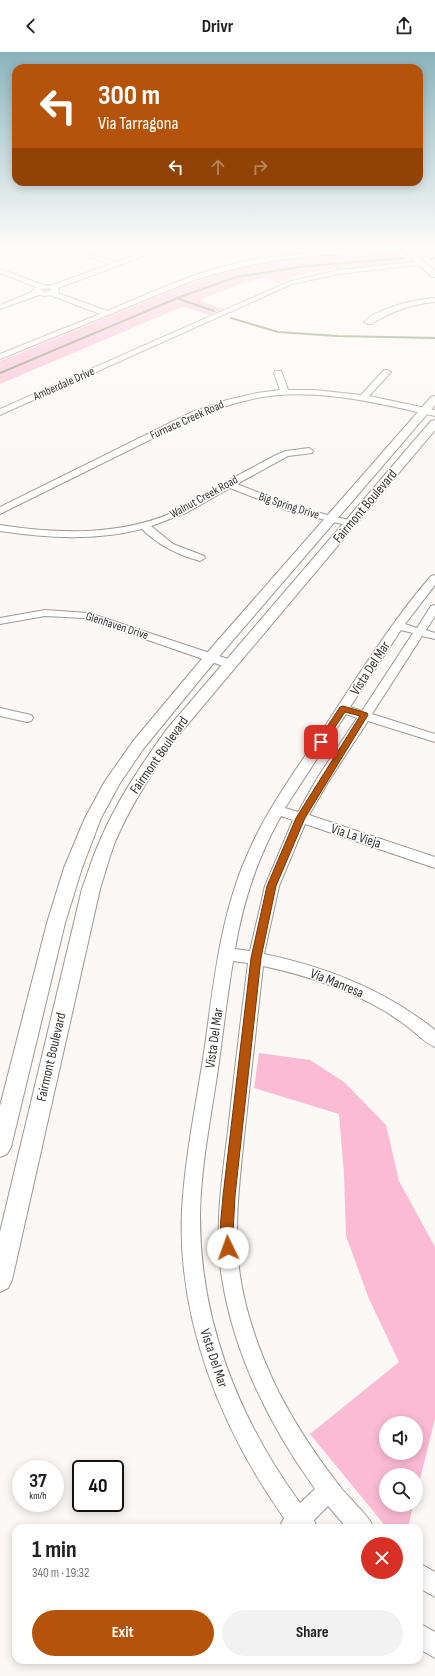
<!DOCTYPE html>
<meta charset="utf-8">
<style>
:root{--surface:#fff;--page:#f2f2f2;--text:#222;--muted:#767676;--accent:#b45309}
body{margin:0;font-family:"Sofia Sans Condensed",sans-serif;background:var(--page);color:var(--text);height:100vh;display:flex;flex-direction:column;font-size:15px;white-space:nowrap}
*{box-sizing:border-box;margin:0}
p{font-size:13px;color:var(--muted)}
.icon{flex:none;width:22px;height:22px;fill:none;stroke:currentColor;stroke-width:2;stroke-linecap:round;stroke-linejoin:round}
.map{position:relative;flex:1;overflow:hidden}
.details{position:absolute;left:12px;top:1472px;width:411px;height:140px;display:flex;flex-direction:column;background:var(--surface);border-radius:12px;box-shadow:0 2px 10px #0003}
.details>*{flex:none}
.hud{position:absolute;left:12px;top:12px;width:411px;height:122px;border-radius:12px;box-shadow:0 2px 10px #0003;background:#b45309;color:#fff;overflow:hidden}
.tools{position:absolute;left:379px;top:1364px;display:grid;gap:8px}
.tools a{display:grid;place-items:center;width:44px;height:44px;border-radius:50%;background:var(--surface);box-shadow:0 2px 10px #0003;font-size:20px}
.speed{position:absolute;left:12px;top:1408px;display:flex;gap:8px;font-size:20px;font-weight:700;text-align:center}
.speed>*{display:grid;place-content:center;width:52px;height:52px;border-radius:50%;background:var(--surface);box-shadow:0 2px 10px #0003;line-height:1}
.speed small{font-size:10px;font-weight:400}
.speed .limit{border:2px solid #111;border-radius:6px;background:#fff;color:#111}
.pin{position:absolute;display:grid;place-items:center;width:34px;height:34px;color:#fff;margin:-17px;border-radius:8px;box-shadow:0 2px 6px #0006}
.me{position:absolute;width:44px;margin:-22px;rotate:357deg;stroke-linejoin:round;filter:drop-shadow(0 0 3px #0008)}
.turn{display:flex;align-items:center;gap:14px;height:84px;padding:0 20px;font-size:18px}
.turn .icon{width:52px;height:52px;stroke-width:2.5}
.turn b{display:block;font-size:28px;line-height:34px}
.lanes{display:flex;align-items:center;height:38px;padding:0 20px;background:#0003;justify-content:center;gap:20px;direction:ltr}
.lanes .off{opacity:.35}
.round{display:grid;place-items:center;flex:none;width:42px;height:42px;border-radius:21px;background:var(--page)}
.head{display:flex;align-items:center;justify-content:space-between;height:68px;padding:0 20px}
h1{font-size:24px;font-weight:700;line-height:30px}
.primary-button{display:flex;gap:8px;margin-top:auto;padding:8px 20px}
.primary-button a{flex:1;height:46px;border-radius:24px;background:var(--accent);color:#fff;font-size:16px;font-weight:700;line-height:46px;text-align:center}
.primary-button a+a{background:var(--page);color:var(--text)}
header{display:flex;justify-content:space-between;align-items:center;height:52px;padding:0 20px;background:var(--surface);font-size:18px;font-weight:700}
.map>svg:first-child{display:block}
.green{fill:#fcbbd4;fill-rule:evenodd}
.lines{fill:none;stroke-linecap:round;stroke-linejoin:round}
.stream{stroke:#7f8e64;stroke-width:2}
.minor-casing{stroke:#9c9896;stroke-width:2}
.major-casing{stroke:#9c9896;stroke-width:2}
.minor{fill:#fff;fill-rule:evenodd}
.major{fill:#fff;fill-rule:evenodd}
.route{fill:#b45309;stroke:#753606}
.labels{text-anchor:middle;dominant-baseline:central;stroke-width:3;stroke-linejoin:round;paint-order:stroke}
.far-street-label{font-size:12px;fill:#363433;stroke:#fff}
.street-label{font-size:14px;fill:#363433;stroke:#fff}
</style>
<header><svg class="icon" aria-label="back" viewBox="0 0 24 24"><path d="M15 5l-7 7 7 7"/></svg>Drivr<svg class="icon" aria-label="share" viewBox="0 0 24 24"><path d="M12 15V3M7 8l5-5 5 5M5 13v7h14v-7"/></svg></header>
<div class="map">
<svg width="435" height="1624" viewBox="0 0 435 1624">
<rect width="100%" height="100%" fill="#fcf8f5"/>
<path class="green" d="M 397,201 L 403,207 L 391,211 L 318,219 L 295,224 L 278,231 L 264,226 L 245,230 L 199,248 L 223,257 L 209,263 L 184,254 L 0,332 L 0,309 L 191,231 L 238,216 L 298,206 Z
M 259,1001 L 310,1008 L 344,1030 L 386,1073 L 399,1129 L 435,1195 L 435,1367 L 416,1443 L 416,1423 L 386,1423 L 386,1453 L 413,1453 L 408,1476 L 387,1476 L 310,1382 L 399,1310 L 369,1247 L 346,1184 L 344,1122 L 339,1062 L 254,1036 ZM 386,1371 L 416,1371 L 416,1401 L 386,1401 Z"/>
<g class="lines">
<path class="stream" d="M 431,207 L 435,206
M 176,246 L 214,259
M 231,266 L 278,280 L 337,284 L 435,286
M 0,321 L 180,245 L 236,225 L 307,214 L 405,206"/>
<defs>
<path id="minor" d="M 60,195 L 69,195 L 116,210 L 159,195 L 168,195 L 58,236 L 59,239 L 58,241 L 107,259 C 145,243 184,225 224,214 C 263,204 303,201 343,198 L 348,195 L 354,195 L 354,197 C 346,204 332,203 322,203 C 278,206 236,215 194,228 L 0,307 L 0,302 L 100,262 L 50,243 L 45,244 L 39,243 L 0,257 L 0,253 L 32,240 L 32,239 L 36,235 L 0,221 L 0,217 L 43,233 L 53,233 L 110,212 ZM 49,236 L 52,238 L 45,240 L 40,238 Z
M 422,209 L 425,211 L 424,212 L 339,222 L 292,232 L 0,363 L 0,357 L 288,230 L 339,218 Z
M 435,246 L 435,250 C 411,252 391,260 371,272 L 368,272 L 364,270 C 379,255 414,248 435,246 Z
M 384,318 L 387,318 L 391,320 L 369,344 L 435,358 L 435,364 C 377,351 316,335 257,346 C 236,350 217,357 198,364 L 0,462 L 0,455 L 192,360 L 227,348 L 257,341 L 280,338 L 274,321 L 275,319 L 281,319 L 282,321 L 288,338 L 315,338 L 361,343 Z
M 309,396 L 313,399 L 312,401 L 288,404 L 237,432 L 295,455 L 353,469 L 355,471 L 353,473 L 350,474 L 289,459 L 230,436 L 186,461 L 151,474 L 173,492 L 204,504 L 205,506 L 200,509 C 178,503 158,493 142,477 C 95,489 47,486 0,479 L 0,473 C 58,482 120,484 174,460 C 189,453 203,443 217,435 C 236,424 256,414 276,403 L 286,399 Z
M 435,523 L 435,533 L 405,572 L 417,576 L 431,554 L 435,553 L 435,564 L 426,578 L 435,581 L 435,587 L 422,584 L 372,662 L 435,682 L 435,690 L 368,669 L 328,730 L 309,763 L 435,805 L 435,816 L 305,772 L 279,834 L 264,902 C 327,915 385,938 435,978 L 435,995 C 425,991 417,982 408,975 C 400,969 391,963 383,958 C 345,936 305,923 263,914 C 257,968 251,1022 245,1076 C 240,1125 233,1175 240,1224 C 246,1264 261,1304 279,1341 C 296,1373 316,1404 338,1432 C 348,1446 368,1462 374,1476 L 347,1476 L 328,1454 L 314,1468 L 317,1476 L 279,1476 L 284,1466 C 221,1377 177,1268 182,1158 C 185,1103 197,1049 205,994 C 214,928 221,860 249,799 C 269,753 300,713 327,671 C 360,621 392,569 431,524 ZM 401,578 L 413,581 L 362,659 L 350,655 ZM 346,662 L 357,666 L 318,725 L 298,760 L 285,756 ZM 281,764 L 293,768 L 265,834 L 250,899 L 235,897 C 243,850 257,806 281,764 ZM 233,909 L 248,911 C 241,967 234,1023 228,1079 C 222,1127 214,1178 222,1226 C 234,1303 270,1374 315,1437 L 300,1451 C 238,1366 199,1267 200,1161 C 201,1113 211,1065 218,1017 C 223,981 227,945 233,909 Z
M 45,558 L 89,561 L 234,609 L 236,612 L 234,615 L 226,615 L 84,566 L 45,564 L 0,572 L 0,566 Z
M 0,656 L 31,663 L 33,666 L 31,669 L 27,670 L 0,664 Z
M 419,1511 L 435,1520 L 435,1545 L 419,1536 Z
M 419,1571 L 435,1580 L 435,1606 L 419,1597 Z"/>
<path id="major" d="M 399,195 L 408,195 L 435,219 L 435,225 L 432,225 Z
M 435,344 L 435,353 L 216,608 L 144,696 L 120,731 L 101,766 L 82,816 L 65,871 L 11,1095 L 7,1102 L 0,1105 L 0,1054 L 47,871 L 64,816 L 85,766 L 105,729 L 134,688 L 206,602 L 431,345 Z
M 435,368 L 435,378 L 177,685 C 154,718 131,752 115,790 C 109,806 105,821 100,837 L 12,1228 L 8,1236 L 0,1240 L 0,1180 L 82,837 C 88,821 92,806 99,791 C 116,750 141,713 167,677 L 431,369 Z"/>
</defs>
<use href="#minor" class="minor-casing"/>
<use href="#major" class="major-casing"/>
<use href="#minor" class="minor"/>
<use href="#major" class="major"/>
</g>
<linearGradient id="sky" x2="0" y2="1"><stop stop-color="#8ab4bc"/><stop offset="0.46" stop-color="#fefcfa"/><stop offset="1" stop-color="#fefcfa" stop-opacity="0"/></linearGradient>
<rect width="435" height="422" fill="url(#sky)"/>
<path class="route" d="M 343,654 L 367,661 L 368,663 L 305,766 L 276,834 L 261,906 L 235,1144 L 233,1182 L 234,1196 L 233,1201 L 228,1202 L 224,1201 C 217,1184 222,1161 223,1144 L 251,906 L 267,834 L 296,766 L 360,664 L 345,660 L 324,692 L 318,692 L 318,688 L 340,655 Z"/>
<g class="labels">
<g class="far-street-label">
<text transform="translate(64 332) rotate(-24)">Amberdale Drive</text>
<text transform="translate(187 368) rotate(-24)">Furnace Creek Road</text>
<text transform="translate(204 445) rotate(-29)">Walnut Creek Road</text>
<text transform="translate(289 454) rotate(18)">Big Spring Drive</text>
<text transform="translate(117 574) rotate(18)">Glenhaven Drive</text>
</g>
<g class="street-label">
<text transform="translate(365 454) rotate(-50)">Fairmont Boulevard</text>
<text transform="translate(370 616) rotate(-57)">Vista Del Mar</text>
<text transform="translate(159 703) rotate(-55)">Fairmont Boulevard</text>
<text transform="translate(356 784) rotate(18)">Via La Vieja</text>
<text transform="translate(337 931) rotate(22)">Via Manresa</text>
<text transform="translate(214 986) rotate(-82)">Vista Del Mar</text>
<text transform="translate(51 1005) rotate(-77)">Fairmont Boulevard</text>
<text transform="translate(214 1306) rotate(72)">Vista Del Mar</text>
</g>
</g>
</svg>
<div class="tools">
<a><svg class="icon" aria-label="sound" viewBox="0 0 24 24"><path d="M4 9h4l5-4v14l-5-4H4zM17 9q2 3 0 6"/></svg></a>
<a><svg class="icon" aria-label="search" viewBox="0 0 24 24"><circle cx="10" cy="10" r="6"/><path d="M15 15l6 6"/></svg></a>
</div>
<div class="speed"><div>37<small>km/h</small></div><div class="limit">40</div></div>
<div class="pin" style="left:321px;top:690px;background:#d93025"><svg class="icon" aria-label="arrive" viewBox="0 0 24 24"><path d="M6 21V4h12l-3 4 3 4H6"/></svg></div>
<svg class="me" style="left:228px;top:1196px" viewBox="-20 -20 40 40"><circle r="19" fill="#fff"/><path d="M0-13L10 11 0 6-10 11z" fill="#b45309"/></svg>
<div class="hud">
<div class="turn"><svg class="icon" aria-label="left" viewBox="0 0 24 24"><path d="M17 20v-9H6M10 6l-5 5 5 5"/></svg><div><b>300 m</b>Via Tarragona</div></div>
<div class="lanes"><svg class="icon" aria-label="left" viewBox="0 0 24 24"><path d="M17 20v-9H6M10 6l-5 5 5 5"/></svg><svg class="icon off" aria-label="ahead" viewBox="0 0 24 24"><path d="M12 20V5M6 11l6-6 6 6"/></svg><svg class="icon off" aria-label="right" viewBox="0 0 24 24"><path d="M7 20v-9h11M14 6l5 5-5 5"/></svg></div>
</div>
<section class="details">
<div class="head"><div><h1>1 min</h1><p>340 m · 19:32</p></div><a class="round" style="background:#d93025;color:#fff"><svg class="icon" aria-label="close" viewBox="0 0 24 24"><path d="M6 6l12 12M18 6L6 18"/></svg></a></div>
<div class="primary-button"><a>Exit</a><a>Share</a></div>
</section>
</div>
